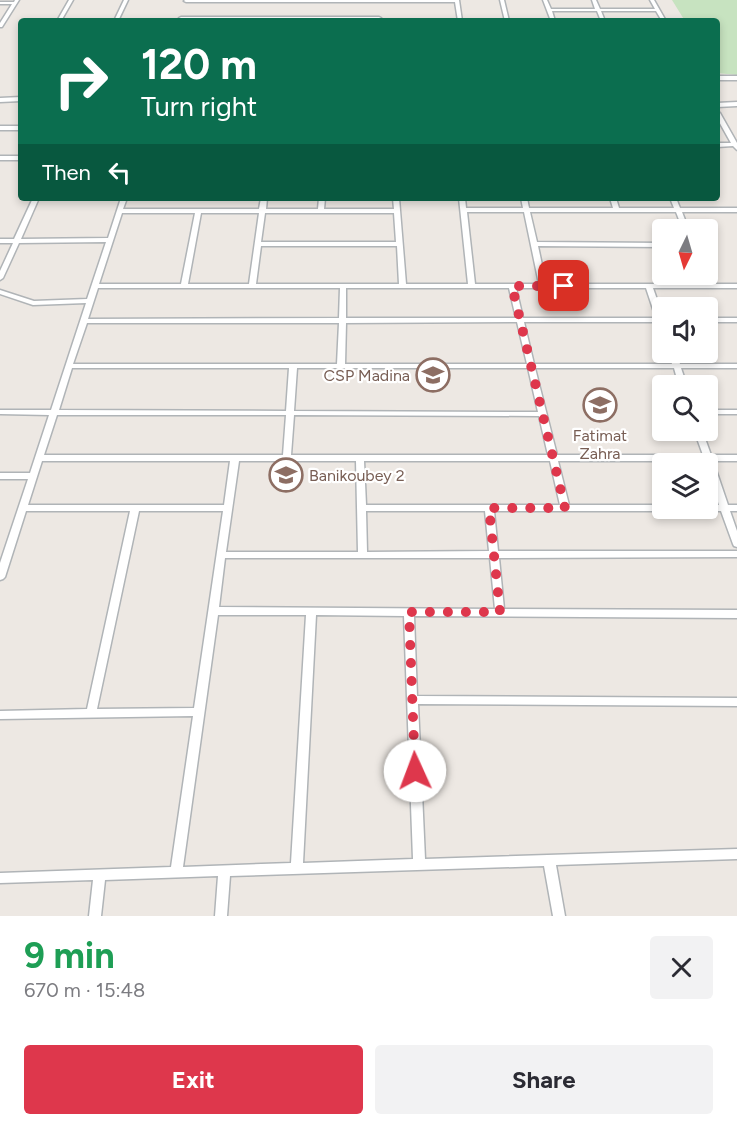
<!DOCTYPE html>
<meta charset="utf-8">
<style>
:root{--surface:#fff;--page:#f2f2f3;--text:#2b2b33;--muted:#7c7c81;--accent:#de374c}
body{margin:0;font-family:Figtree,sans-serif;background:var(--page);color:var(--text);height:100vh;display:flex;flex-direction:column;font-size:22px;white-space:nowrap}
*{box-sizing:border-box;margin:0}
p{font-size:20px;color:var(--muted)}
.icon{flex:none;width:33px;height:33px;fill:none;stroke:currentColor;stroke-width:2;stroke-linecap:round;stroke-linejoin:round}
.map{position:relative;height:916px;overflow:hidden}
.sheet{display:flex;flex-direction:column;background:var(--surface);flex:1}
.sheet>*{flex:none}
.banner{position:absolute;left:18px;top:18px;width:702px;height:183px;border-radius:6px;box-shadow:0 3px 9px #0003;background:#0b6e4f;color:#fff;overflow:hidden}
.needle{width:39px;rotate:185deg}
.tools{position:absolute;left:652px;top:219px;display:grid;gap:12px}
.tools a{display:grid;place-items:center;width:66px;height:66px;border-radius:6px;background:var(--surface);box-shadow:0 3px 9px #0003;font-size:30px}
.pin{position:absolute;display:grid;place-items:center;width:51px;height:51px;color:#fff;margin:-26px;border-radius:12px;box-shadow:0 3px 9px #0006}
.me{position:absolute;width:66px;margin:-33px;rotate:358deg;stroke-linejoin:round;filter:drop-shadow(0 0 4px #0008)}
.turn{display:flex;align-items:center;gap:21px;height:126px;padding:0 24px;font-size:27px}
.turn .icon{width:78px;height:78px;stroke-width:2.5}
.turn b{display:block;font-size:42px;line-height:51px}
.then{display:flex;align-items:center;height:57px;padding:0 24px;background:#0003;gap:12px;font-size:22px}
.round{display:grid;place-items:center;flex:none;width:63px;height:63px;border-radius:6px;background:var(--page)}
.headline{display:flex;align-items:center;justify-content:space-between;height:102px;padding:0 24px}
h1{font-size:36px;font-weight:700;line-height:45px;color:#1e9e55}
.cta{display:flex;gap:12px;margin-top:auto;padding:12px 24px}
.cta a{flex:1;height:69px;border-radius:6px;background:var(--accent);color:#fff;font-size:24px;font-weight:700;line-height:69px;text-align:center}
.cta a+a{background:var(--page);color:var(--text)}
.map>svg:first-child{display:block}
.green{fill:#c7e3c0}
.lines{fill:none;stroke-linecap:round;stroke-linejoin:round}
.street-casing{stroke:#b0b4b7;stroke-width:3}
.street{fill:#fff;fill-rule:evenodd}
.route{stroke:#de374c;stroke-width:10;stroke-dasharray:0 18}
.labels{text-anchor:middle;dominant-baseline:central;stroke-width:4.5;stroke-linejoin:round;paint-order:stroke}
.education-label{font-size:16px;fill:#785e54;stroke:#fff;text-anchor:end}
</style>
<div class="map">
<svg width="737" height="916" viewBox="0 0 737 916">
<rect width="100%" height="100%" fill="#ede8e3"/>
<path class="green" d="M 672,0 L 737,0 L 737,75 L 717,73 L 717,21 L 685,21 Z"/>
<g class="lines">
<defs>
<path id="street" d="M 15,0 L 19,0 L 2,27 L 0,27 L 0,23 L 12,4 L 0,4 L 0,2 L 14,2 Z
M 69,0 L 73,0 L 61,21 L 57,21 Z
M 124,0 L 128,0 L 118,21 L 114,21 Z
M 185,0 L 459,0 L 462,21 L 458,21 L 455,2 L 186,2 L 184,1 Z
M 500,0 L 504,0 L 509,21 L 505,21 Z
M 543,0 L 547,0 L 551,9 L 595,9 L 592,0 L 596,0 L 600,9 L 655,9 L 650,0 L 654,0 L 666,21 L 662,21 L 656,11 L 601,11 L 605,21 L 601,21 L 597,11 L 552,11 L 555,21 L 551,21 Z
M 181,17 L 379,17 L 381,18 L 379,19 L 179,19 L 179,18 Z
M 717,76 L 737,76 L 737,80 L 717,80 Z
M 21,97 L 21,101 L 0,102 L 0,98 Z
M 737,102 L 737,106 L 717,107 L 717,103 Z
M 717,111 L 720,113 L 737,143 L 737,150 L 733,146 L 717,147 L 717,143 L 731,143 L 717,118 Z
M 0,126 L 21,126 L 21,130 L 0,130 Z
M 0,156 L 21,156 L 21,160 L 0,160 Z
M 33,198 L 39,198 L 21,239 L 108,238 L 121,198 L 127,198 L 123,209 L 259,209 L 261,198 L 267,198 L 266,209 L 318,209 L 319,198 L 325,198 L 324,209 L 394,209 L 393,198 L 399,198 L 406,284 L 468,284 L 459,198 L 465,198 L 466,208 L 523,208 L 521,198 L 527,198 L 529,208 L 613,208 L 610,198 L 616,198 L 619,208 L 674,208 L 670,198 L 676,198 L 680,208 L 737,208 L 737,212 L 682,212 L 689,230 L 683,230 L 676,212 L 530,212 L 537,242 L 663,243 L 663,247 L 538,246 L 546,284 L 737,284 L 737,288 L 653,288 L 663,317 L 663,329 L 660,329 L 658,322 L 524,322 L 534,364 L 672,364 L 668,352 L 676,352 L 680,364 L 737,364 L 737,368 L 681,368 L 687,386 L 679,386 L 674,368 L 535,368 L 557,455 L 703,455 L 694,430 L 702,430 L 711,455 L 737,455 L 737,461 L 713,461 L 728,505 L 737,505 L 737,511 L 730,511 L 737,531 L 737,547 L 734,546 L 733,544 L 721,511 L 708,511 L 704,508 L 708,508 L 708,505 L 719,505 L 708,471 L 708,464 L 705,464 L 704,461 L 558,461 L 569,505 L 663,505 L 663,508 L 667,508 L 663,511 L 494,511 L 498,551 L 737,551 L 737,557 L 499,558 L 504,609 L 737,610 L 737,618 L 414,616 L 417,696 L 737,698 L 737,706 L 418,704 L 425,859 L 737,849 L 737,859 L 556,865 L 565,916 L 553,916 L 544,866 L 230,876 L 227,916 L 215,916 L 218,876 L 105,880 L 101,916 L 89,916 L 93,880 L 0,883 L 0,873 L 171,867 L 193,716 L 0,719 L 0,711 L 87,709 L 130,511 L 26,511 L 5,577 L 3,579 L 0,580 L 0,563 L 28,479 L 0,479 L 0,473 L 30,473 L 49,415 L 0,414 L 0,410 L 51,410 L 86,303 L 33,305 L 0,294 L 0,290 L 34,301 L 87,299 L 106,242 L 19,243 L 3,278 L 0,280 L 0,271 L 13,243 L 0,243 L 0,239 L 14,239 ZM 467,212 L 524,212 L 539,284 L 475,284 ZM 122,213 L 195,213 L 181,284 L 99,284 ZM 201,213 L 259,213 L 249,284 L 188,284 ZM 265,213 L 394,213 L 396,242 L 261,242 ZM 261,246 L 397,246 L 399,284 L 256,284 ZM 98,288 L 340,288 L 339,318 L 88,319 ZM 346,288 L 509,288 L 516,318 L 346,318 ZM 516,288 L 646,288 L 656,318 L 523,318 ZM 517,322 L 527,364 L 345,364 L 346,323 ZM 87,323 L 339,323 L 337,364 L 73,364 ZM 72,368 L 289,368 L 286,411 L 59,410 ZM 297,368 L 528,368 L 538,412 L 294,411 ZM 57,415 L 286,415 L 283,455 L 44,455 ZM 294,415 L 539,416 L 548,455 L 291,455 ZM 42,461 L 230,461 L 224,505 L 28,505 ZM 239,461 L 356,461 L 358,552 L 226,552 ZM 364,461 L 550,461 L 560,505 L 366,505 ZM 139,511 L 223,511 L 194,708 L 97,709 ZM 366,511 L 485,511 L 489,551 L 367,552 ZM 225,558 L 490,558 L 495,609 L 219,607 ZM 218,615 L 306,615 L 291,863 L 183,867 ZM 316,615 L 404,616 L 413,859 L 303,863 Z
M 708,318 L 737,318 L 737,322 L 708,322 Z
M 708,410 L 737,410 L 737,414 L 708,414 Z"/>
</defs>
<use href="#street" class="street-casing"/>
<use href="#street" class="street"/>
</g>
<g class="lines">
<path class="route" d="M 415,771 L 409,612 L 500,612 L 489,508 L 565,508 L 512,286 L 564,286"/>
</g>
<defs>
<symbol id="school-ring" viewBox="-11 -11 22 22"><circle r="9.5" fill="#fff" stroke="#8d6e63" stroke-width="1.5"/><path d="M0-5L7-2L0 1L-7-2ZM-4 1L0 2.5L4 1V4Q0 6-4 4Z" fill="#8d6e63"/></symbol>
</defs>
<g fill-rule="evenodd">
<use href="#school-ring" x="414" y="356" width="38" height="38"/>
<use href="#school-ring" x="581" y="386" width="38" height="38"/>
<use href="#school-ring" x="267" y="456" width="38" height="38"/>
</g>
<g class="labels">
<g class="education-label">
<text x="410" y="375">CSP Madina</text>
<text x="600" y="435" text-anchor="middle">Fatimat<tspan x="600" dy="18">Zahra</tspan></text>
<text x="309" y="475" text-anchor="start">Banikoubey 2</text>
</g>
</g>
</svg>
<div class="tools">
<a><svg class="needle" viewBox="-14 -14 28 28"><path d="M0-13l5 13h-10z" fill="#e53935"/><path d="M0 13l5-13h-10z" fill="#7c7c81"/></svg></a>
<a><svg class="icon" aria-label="sound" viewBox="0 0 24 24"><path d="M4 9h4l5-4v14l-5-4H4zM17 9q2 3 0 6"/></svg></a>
<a><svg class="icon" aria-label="search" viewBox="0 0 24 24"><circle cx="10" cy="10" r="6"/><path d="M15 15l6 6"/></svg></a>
<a><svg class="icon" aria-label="layers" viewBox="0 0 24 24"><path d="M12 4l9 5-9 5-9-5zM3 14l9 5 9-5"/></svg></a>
</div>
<div class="pin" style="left:564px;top:286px;background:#d93025"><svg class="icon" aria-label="arrive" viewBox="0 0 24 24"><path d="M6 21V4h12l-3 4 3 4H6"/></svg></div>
<svg class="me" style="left:415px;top:771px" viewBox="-20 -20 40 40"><circle r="19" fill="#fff"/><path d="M0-13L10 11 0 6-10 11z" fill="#de374c"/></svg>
<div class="banner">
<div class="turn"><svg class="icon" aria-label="right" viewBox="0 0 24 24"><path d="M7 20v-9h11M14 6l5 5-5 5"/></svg><div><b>120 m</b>Turn right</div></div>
<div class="then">Then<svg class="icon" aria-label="left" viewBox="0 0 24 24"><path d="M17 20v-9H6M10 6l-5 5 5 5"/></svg></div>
</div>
</div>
<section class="sheet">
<div class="headline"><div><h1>9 min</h1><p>670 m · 15:48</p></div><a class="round"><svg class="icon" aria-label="close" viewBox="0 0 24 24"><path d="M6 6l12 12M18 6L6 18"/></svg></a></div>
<div class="cta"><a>Exit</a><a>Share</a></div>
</section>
